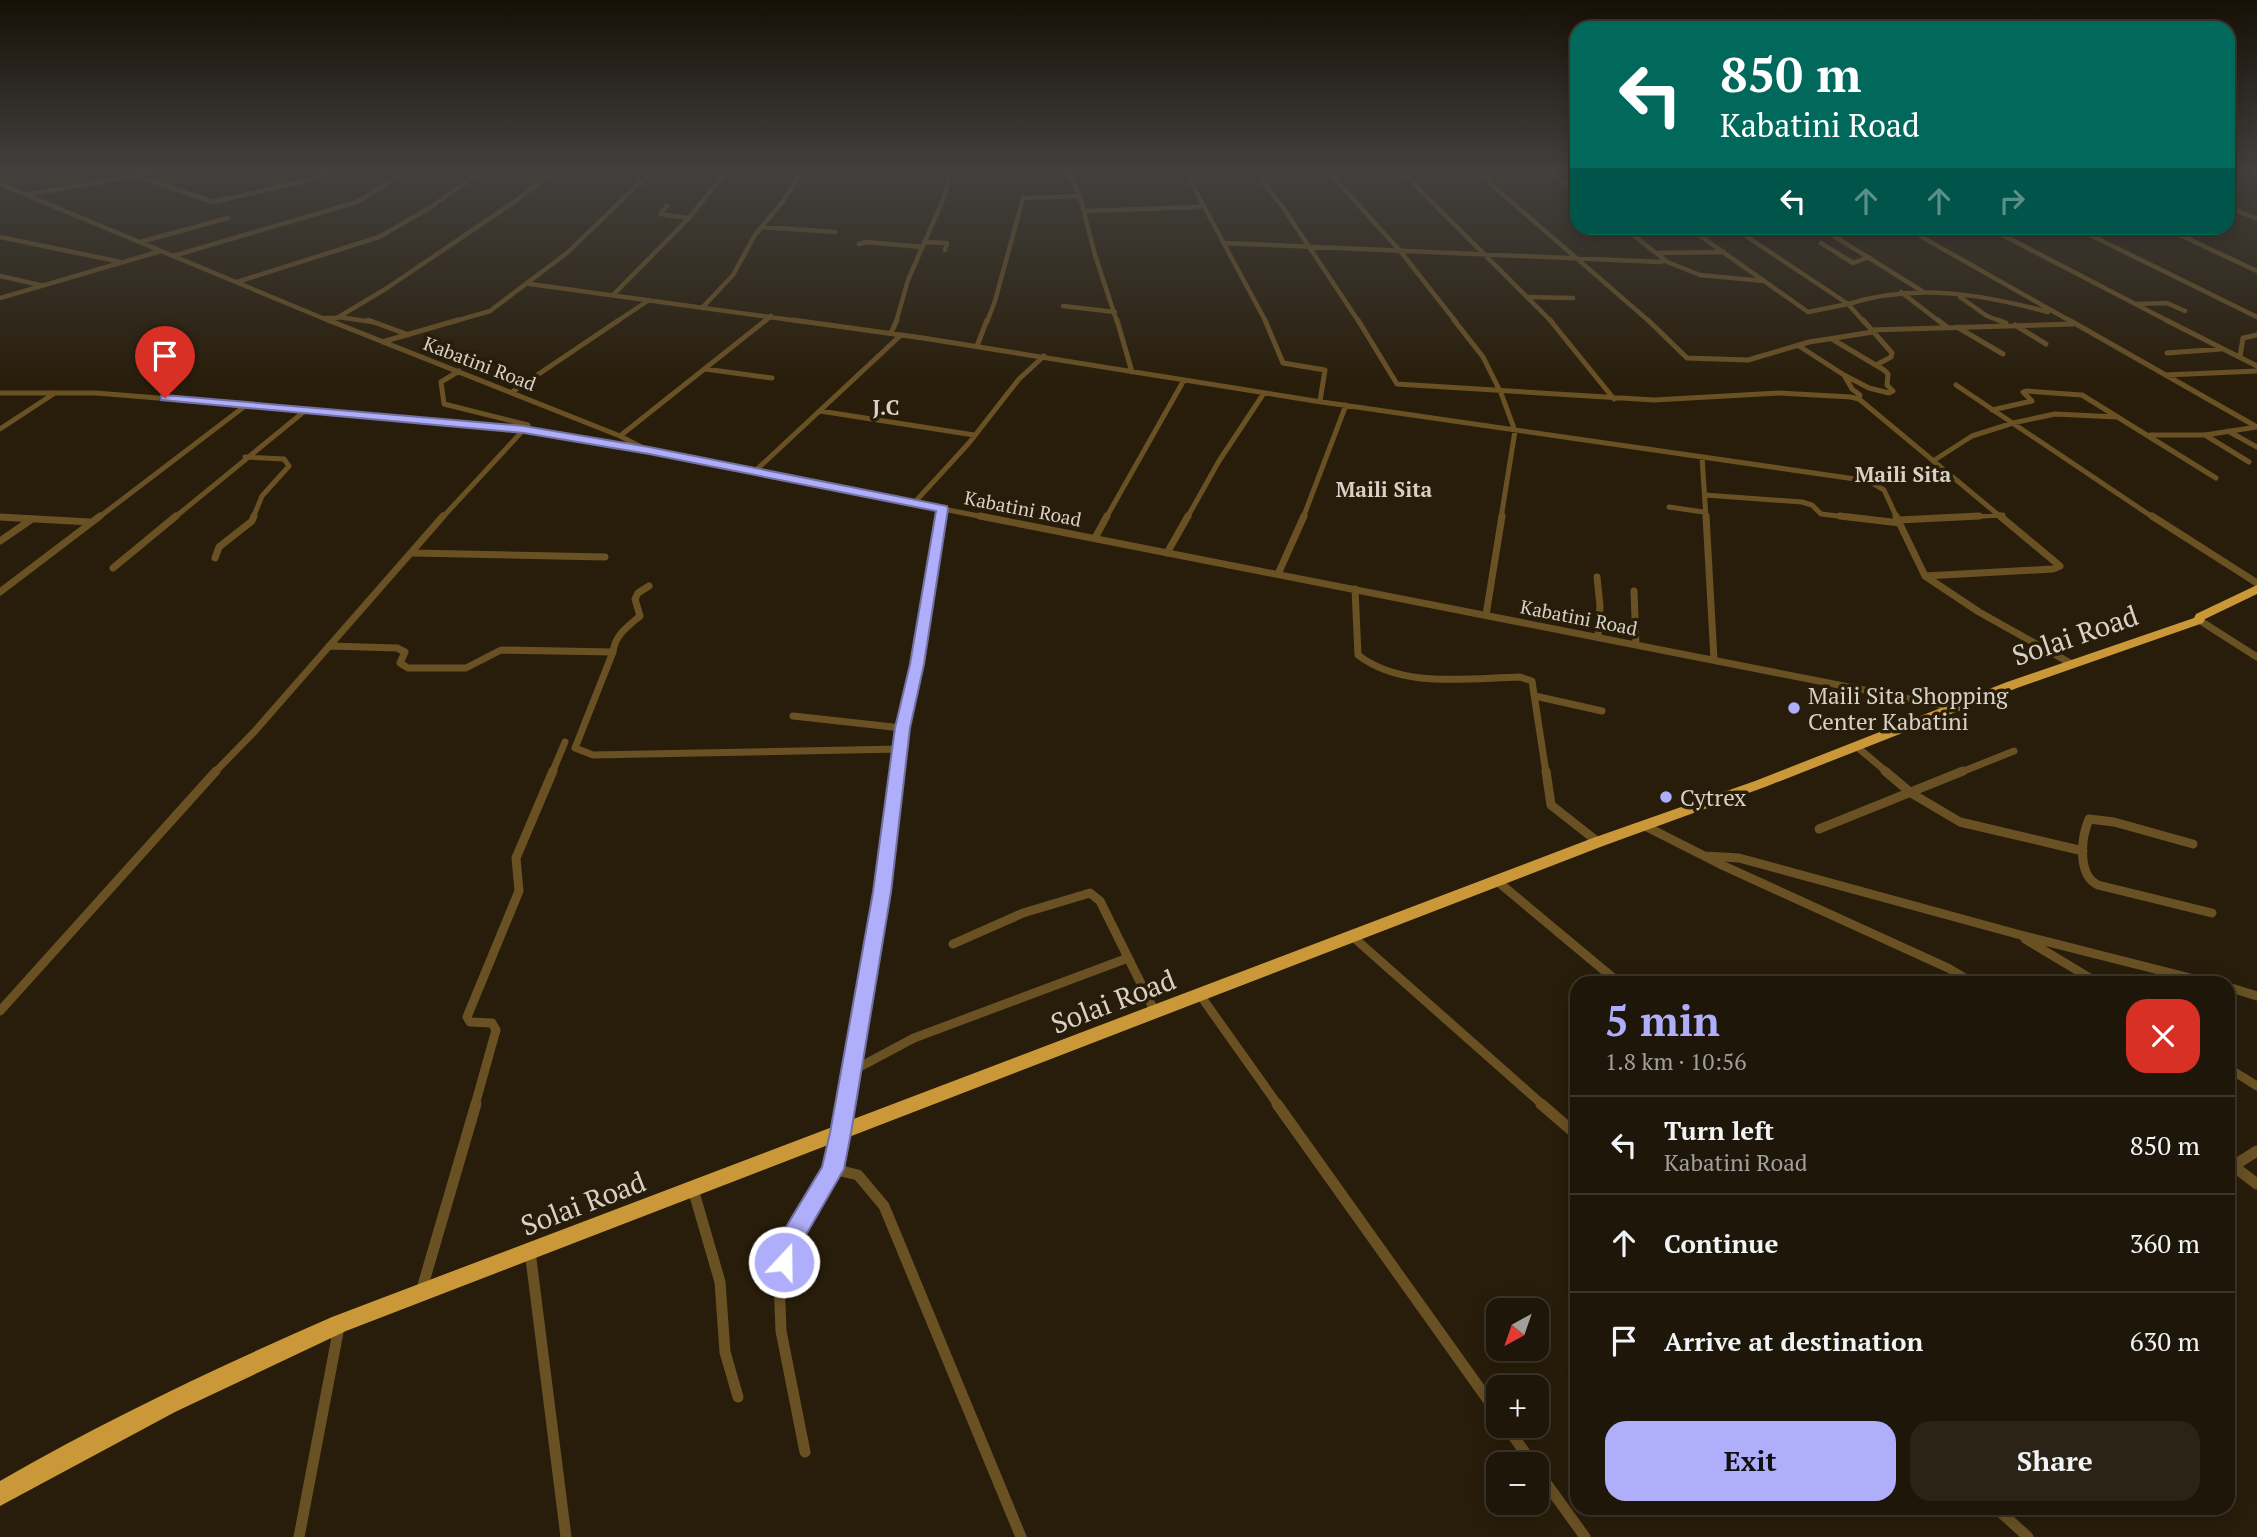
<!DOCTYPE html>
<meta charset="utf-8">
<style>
:root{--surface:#1e1608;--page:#2b2316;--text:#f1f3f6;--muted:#a19f9c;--line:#3c3529;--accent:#afaefa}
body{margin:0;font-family:"PT Serif",serif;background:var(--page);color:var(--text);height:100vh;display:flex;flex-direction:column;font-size:26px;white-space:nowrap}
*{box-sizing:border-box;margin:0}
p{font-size:23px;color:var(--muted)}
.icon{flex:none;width:38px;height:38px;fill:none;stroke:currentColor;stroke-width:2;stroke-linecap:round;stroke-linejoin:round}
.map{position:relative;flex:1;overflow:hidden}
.drawer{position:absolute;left:1570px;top:976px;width:665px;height:539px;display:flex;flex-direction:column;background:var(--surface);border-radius:21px;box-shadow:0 4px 18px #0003,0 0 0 2px var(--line)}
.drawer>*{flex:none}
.banner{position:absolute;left:1570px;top:21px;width:665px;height:214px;border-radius:21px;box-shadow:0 4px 18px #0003,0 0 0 2px var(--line);background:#00695c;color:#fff;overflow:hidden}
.needle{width:46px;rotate:220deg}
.tools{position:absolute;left:1486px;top:1298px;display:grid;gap:14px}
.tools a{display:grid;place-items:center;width:63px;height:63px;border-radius:14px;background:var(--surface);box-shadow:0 4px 18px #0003,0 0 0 2px var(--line);font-size:35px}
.pin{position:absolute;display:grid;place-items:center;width:60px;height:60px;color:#fff;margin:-72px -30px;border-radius:50% 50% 50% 0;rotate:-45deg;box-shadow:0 0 7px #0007}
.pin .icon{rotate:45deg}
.me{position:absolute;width:77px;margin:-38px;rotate:21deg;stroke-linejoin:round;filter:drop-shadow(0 0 5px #0008)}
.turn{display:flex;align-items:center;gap:24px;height:147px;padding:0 35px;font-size:32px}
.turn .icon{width:91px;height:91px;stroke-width:2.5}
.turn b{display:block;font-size:49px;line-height:60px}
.lanes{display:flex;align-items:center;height:66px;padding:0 35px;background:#0003;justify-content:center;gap:35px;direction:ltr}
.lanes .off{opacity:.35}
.round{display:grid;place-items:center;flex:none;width:74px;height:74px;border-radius:21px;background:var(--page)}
.overview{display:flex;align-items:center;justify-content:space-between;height:119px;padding:0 35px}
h1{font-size:42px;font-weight:700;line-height:52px;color:var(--accent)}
.action{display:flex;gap:14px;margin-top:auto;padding:14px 35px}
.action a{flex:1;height:80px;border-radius:21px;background:var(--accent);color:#111;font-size:28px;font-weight:700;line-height:80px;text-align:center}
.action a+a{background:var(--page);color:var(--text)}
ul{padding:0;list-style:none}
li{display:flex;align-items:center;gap:21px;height:98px;padding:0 35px;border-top:2px solid var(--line)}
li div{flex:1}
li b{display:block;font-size:26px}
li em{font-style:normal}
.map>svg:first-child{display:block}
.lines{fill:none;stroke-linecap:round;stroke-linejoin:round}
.street-far4{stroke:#6a5124;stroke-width:4.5}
.street-far3{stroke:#6a5124;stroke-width:5}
.street-far2{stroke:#6a5124;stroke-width:7}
.street-far1{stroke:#6a5124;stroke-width:9}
.street{stroke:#6a5124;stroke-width:11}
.highway{fill:#ca9838;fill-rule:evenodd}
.route{fill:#afaefa;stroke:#7271a2;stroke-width:2}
.poi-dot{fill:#afaefa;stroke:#281d0a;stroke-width:2.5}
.labels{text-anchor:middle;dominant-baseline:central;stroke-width:7;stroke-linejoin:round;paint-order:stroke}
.far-street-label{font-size:19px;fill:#d8d1c6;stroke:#281d0a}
.far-quarter-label{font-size:21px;font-weight:bold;fill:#d8d1c6;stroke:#281d0a}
.poi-label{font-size:23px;fill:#d8d1c6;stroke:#281d0a;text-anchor:start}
.near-street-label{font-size:28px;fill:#d8d1c6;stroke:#281d0a}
</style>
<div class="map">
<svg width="2257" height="1537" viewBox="0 0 2257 1537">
<rect width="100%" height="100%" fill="#281d0a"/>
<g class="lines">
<path class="street-far4" d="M 1003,171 L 1068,173
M 1068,171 L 1080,196 L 1095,255 L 1117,322
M 1185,171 L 1266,322
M 1255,171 L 1284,209 L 1359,322
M 1328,171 L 1401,252 L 1456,322
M 1401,171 L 1552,322
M 1476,171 L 1650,322
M 1548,171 L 1577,192
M 2254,171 L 2257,172
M 135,175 L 213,202 L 314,179 L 329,171
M 0,184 L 332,322
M 25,195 L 164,171
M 667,206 L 660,214 L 689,218
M 2228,207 L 2257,219
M 1084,211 L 1200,207
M 762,227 L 835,232
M 1624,228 L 1656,253
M 1689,228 L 1808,312 L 1848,304
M 1734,228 L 1848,304
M 1821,228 L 1922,291
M 1906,228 L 2072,322
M 1989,228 L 2170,322
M 2076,228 L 2257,317
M 2165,228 L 2257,271
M 1912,230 L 1958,228
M 0,237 L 121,262
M 140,242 L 228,218
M 924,242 L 947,243 L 945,250
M 1224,243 L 1661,262 L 1665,260 L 1656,253 L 1724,252
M 1821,243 L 1853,263 L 1869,257
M 859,244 L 866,242 L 923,247
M 173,256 L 357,202 L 406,171
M 1665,261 L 1700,275 L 1764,281
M 0,276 L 40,285
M 237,282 L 379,237 L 431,207 L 481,171
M 530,284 L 806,322
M 1901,292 L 1940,322
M 613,295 L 689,218 L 727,171
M 1528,297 L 1573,298
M 1960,297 L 1987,316 L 2003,322
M 0,298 L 161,251
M 2137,304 L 2167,303 L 2185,311
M 1063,306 L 1115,312
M 702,308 L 733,275 L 755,235 L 784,200 L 803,171
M 338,317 L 373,322
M 326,318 L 337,318 L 387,288 L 514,202 L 554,171
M 452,322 L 490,311 L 567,253 L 652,171
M 616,322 L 649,300
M 764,322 L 771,316
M 896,322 L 908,280 L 943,200 L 951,171
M 987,322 L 995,301 L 1023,198 L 1080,196
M 1864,322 L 1848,304 C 1916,283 1981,294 2048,312"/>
<path class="street-far3" d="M 328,320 L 620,436 L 649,451 L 989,518
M 368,320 L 409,335
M 793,320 L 923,338 L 1315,401 L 1869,481 L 1884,490 L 1897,518
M 1117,320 L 1132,372
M 1265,320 L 1283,363 L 1325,370 L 1320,401
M 1358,320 L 1397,384 L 1654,400 L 1779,393 L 1851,397 L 1859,399 L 2002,518
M 1454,320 L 1483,357 L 1501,393 L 1515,431 L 1501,518
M 1550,320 L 1614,399
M 1648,320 L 1687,358 L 1748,360 L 1809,342 L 1873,332
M 1863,320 L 1892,353 L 1891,357 L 1878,364
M 1938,320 L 1947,327
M 1998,320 L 2006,323
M 2069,320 L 2257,427
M 2166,320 L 2257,366
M 2015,325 L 2046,344
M 1957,327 L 2003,354
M 1871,330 L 2073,324
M 891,333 L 897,320
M 1832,339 L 1884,370 L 1888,374 L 1887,385 L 1893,391 L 1889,393 L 1869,388 L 1844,375
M 382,342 L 458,320
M 977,346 L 987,320
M 1799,346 L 1844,375 L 1852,389 L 1860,395 L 1859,399
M 2167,353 L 2221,349
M 2240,356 L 2243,338 L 2257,335
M 705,369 L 772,378
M 2165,375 L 2257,371
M 1956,385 L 2154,518
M 512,392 L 619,320
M 0,393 L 96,393 L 418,419 L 524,429 L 642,450
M 1992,410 L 2032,401 L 2023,392 L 2026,391 L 2082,395 L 2216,478
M 820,411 L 974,435
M 0,429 L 55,393
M 2228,431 L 2257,447
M 2150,435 L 2205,435 L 2257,427
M 2205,435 L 2249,462
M 620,436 L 766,320
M 245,457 L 284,459 L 289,466 L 262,496 L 253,518
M 1702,457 L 1706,518
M 1933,461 L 1972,436 L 2013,423 L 2055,414 L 2116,417
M 754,472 L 901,335
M 1705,495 L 1802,502 L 1812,505 L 1821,514 L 1855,518
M 914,503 L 969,443 L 1019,379 L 1044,356
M 1669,507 L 1703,512
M 0,517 L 16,518
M 98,518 L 245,406
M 174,518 L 306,410
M 442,518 L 528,425 L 444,404 L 441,382 L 459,371
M 941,518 L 942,509
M 1106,518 L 1184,380
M 1187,518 L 1219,461 L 1264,393
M 1303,518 L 1346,405
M 1943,518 L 2003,515"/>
<path class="street-far2" d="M 980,516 L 1956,708
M 1706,516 L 1714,659
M 1840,516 L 1900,523
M 1896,516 L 1925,576 L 1979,612 L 2072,664
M 2152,516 L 2257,583
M 0,517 L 90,522
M 1899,520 L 1979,516
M 1095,538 L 1107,516
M 0,541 L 32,519
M 413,553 L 605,557
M 1167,553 L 1188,516
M 215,558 L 219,547 L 252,521 L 254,516
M 113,568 L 176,516
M 1278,574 L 1304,516
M 1925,576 L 2053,569 L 2060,566 L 2000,516
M 1597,577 L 1600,606 L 1598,637
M 649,586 L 638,593 L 635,599 L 640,616 C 627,627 615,635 613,652 L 575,748 L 593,755 L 900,749
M 1355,589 L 1358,655 C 1402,689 1467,678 1520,677 L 1532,681 L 1546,773
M 1634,591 L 1636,644
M 0,592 L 100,516
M 1486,615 L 1502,516
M 2199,620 L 2257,657
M 329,646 L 397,648 L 405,652 L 400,663 L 408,668 L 466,668 L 501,650 L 613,652
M 1535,696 L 1602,711
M 793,716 L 902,728
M 1857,747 L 1888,773
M 214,773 L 255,731 L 443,516
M 552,773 L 565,742
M 897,773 L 902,728 L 917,664 L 941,516
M 1959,773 L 2014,751"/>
<path class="street-far1" d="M 1546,771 L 1551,805 L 1598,842
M 1885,771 L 1911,793 L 1960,822 L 2083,851
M 1645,826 L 1724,866 L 1948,968 L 1975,984
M 1819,829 L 1963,771
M 2193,844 L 2114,822 L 2089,819 C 2081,838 2077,875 2098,885 L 2212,913
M 1705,856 L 1739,858 L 2017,934 L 2214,984
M 1497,881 L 1618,982
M 1352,936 L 1543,1105
M 2025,939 L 2100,984
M 953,944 L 1023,913 L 1090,893 L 1100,901 L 1155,1012
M 2228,987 L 2257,996
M 1200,995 L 1278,1105
M 0,1011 L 216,771
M 2228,1068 L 2257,1086
M 852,1071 L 914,1038 L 1128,958
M 475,1105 L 496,1030 L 492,1023 L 470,1022 L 467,1017 L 519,891 L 516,858 L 553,771
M 845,1105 L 882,892 L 897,771"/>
<path class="street" d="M 1277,1104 L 1498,1414
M 1541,1104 L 1577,1135
M 2228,1162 L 2257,1184
M 2233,1166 L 2257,1151
M 833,1169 L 858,1175 L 884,1206 L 1021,1537
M 693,1189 L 720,1282 L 725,1352 L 738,1397
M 530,1251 L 566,1537
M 421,1292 L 476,1104
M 1506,1426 L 1534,1465
M 805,1452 L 781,1331 L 779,1279 L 788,1244 L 833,1169 L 845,1104
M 1536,1469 L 1585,1537
M 1996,1508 L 2028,1537
M 299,1537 L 339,1327"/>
<path class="highway" d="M 2257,585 L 2257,594 L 2205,619 L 2203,623 L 2017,688 L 1765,787 L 1603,846 L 346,1331 L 175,1412 L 0,1506 L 0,1481 C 107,1419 218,1367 332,1317 L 1593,838 L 1755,781 L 2007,682 L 2194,618 L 2196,614 Z"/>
</g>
<linearGradient id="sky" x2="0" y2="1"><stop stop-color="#161006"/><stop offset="0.44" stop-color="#42403e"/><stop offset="1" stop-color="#42403e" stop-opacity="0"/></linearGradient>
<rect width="2257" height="386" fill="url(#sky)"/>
<path class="route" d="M 165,395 L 524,426 L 649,447 L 947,506 L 948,509 L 924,664 L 910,728 L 891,892 L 851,1133 L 844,1169 L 799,1247 L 792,1269 L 784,1272 L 775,1269 L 772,1262 L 780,1237 L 822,1167 L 830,1133 L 873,892 L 895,728 L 910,664 L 936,511 L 649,454 L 524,433 L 161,400 L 161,396 Z"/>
<g class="poi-dot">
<circle cx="1794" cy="708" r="7"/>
<circle cx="1666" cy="797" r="7"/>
</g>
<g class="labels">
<g class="far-street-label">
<text transform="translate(480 363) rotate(21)">Kabatini Road</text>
<text transform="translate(1023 508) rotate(11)">Kabatini Road</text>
<text transform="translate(1579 617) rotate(11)">Kabatini Road</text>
</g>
<g class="far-quarter-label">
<text x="886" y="407">J.C</text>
<text x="1903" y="474">Maili Sita</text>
<text x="1384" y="489">Maili Sita</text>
</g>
<g class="poi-label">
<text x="1808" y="695">Maili Sita Shopping<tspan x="1808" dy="26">Center Kabatini</tspan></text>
<text x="1680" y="797">Cytrex</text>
</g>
<g class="near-street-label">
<text transform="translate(2075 635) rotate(-19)">Solai Road</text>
<text transform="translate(1113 1001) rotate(-21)">Solai Road</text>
<text transform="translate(583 1203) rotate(-21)">Solai Road</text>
</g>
</g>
</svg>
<div class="tools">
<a><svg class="needle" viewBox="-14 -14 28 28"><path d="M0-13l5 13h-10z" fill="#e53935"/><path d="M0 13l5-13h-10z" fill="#a19f9c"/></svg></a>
<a>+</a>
<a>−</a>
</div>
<div class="pin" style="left:165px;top:398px;background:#d93025"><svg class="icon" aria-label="arrive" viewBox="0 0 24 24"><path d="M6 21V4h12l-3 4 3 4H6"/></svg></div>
<svg class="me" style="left:784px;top:1262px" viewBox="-20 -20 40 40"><circle r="17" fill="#afaefa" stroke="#fff" stroke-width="3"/><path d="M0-11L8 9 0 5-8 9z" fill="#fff"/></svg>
<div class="banner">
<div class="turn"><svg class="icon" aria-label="left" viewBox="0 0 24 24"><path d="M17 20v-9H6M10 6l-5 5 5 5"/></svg><div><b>850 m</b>Kabatini Road</div></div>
<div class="lanes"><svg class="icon" aria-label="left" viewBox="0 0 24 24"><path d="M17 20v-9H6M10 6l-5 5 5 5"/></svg><svg class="icon off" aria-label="ahead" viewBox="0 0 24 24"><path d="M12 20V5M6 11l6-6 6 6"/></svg><svg class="icon off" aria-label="ahead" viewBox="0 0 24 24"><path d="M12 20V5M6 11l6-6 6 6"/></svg><svg class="icon off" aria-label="right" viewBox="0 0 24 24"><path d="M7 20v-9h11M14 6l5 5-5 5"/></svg></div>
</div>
<section class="drawer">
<div class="overview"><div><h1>5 min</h1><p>1.8 km · 10:56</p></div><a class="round" style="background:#d93025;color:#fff"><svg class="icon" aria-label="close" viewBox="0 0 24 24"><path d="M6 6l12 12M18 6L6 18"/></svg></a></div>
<ul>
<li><svg class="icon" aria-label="left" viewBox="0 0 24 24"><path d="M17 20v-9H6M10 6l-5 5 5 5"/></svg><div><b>Turn left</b><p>Kabatini Road</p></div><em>850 m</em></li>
<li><svg class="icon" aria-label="ahead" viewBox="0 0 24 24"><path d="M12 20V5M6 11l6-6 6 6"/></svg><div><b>Continue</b></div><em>360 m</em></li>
<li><svg class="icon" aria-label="arrive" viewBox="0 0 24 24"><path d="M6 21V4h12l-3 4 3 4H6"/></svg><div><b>Arrive at destination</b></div><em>630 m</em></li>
</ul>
<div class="action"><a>Exit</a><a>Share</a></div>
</section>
</div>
